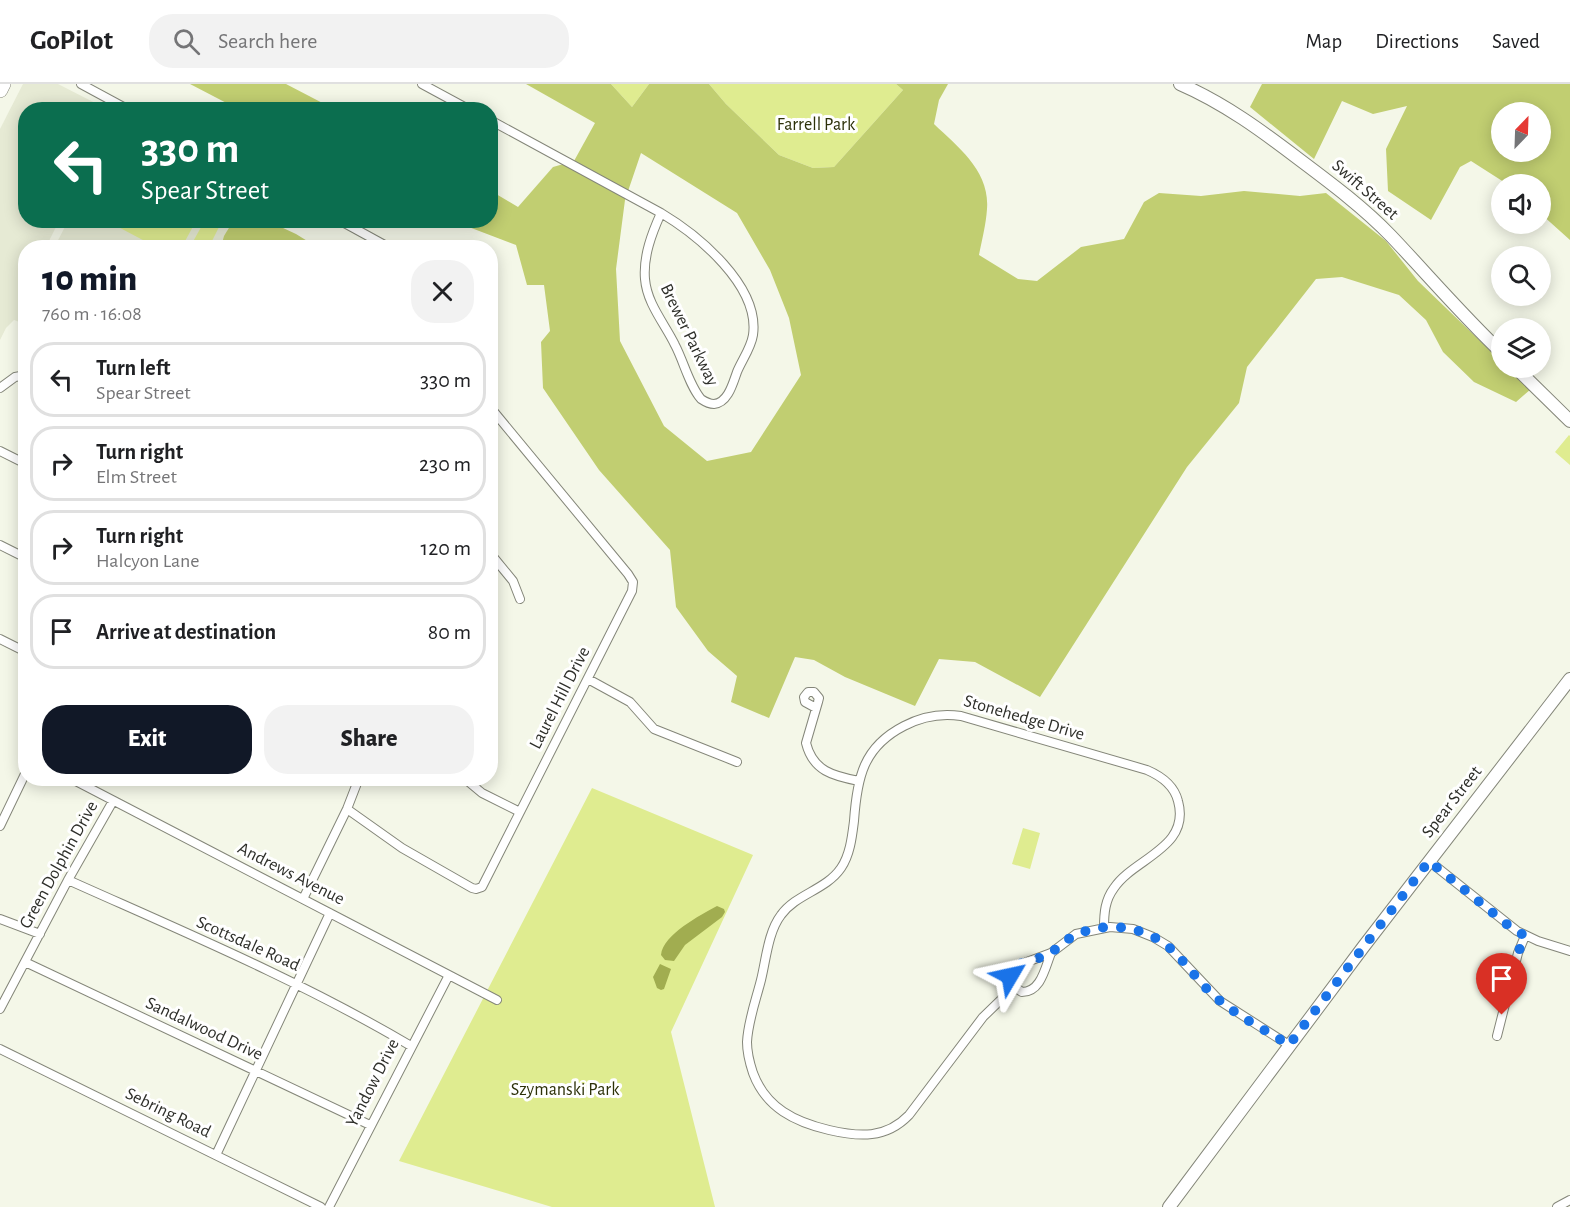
<!DOCTYPE html>
<meta charset="utf-8">
<style>
:root{--surface:#fff;--page:#f2f2f2;--text:#202124;--muted:#757577;--line:#e0e0e0;--accent:#111827}
body{margin:0;font-family:"Alegreya Sans",sans-serif;background:var(--page);color:var(--text);height:100vh;display:flex;flex-direction:column;font-size:22px;white-space:nowrap}
*{box-sizing:border-box;margin:0}
p{font-size:20px;color:var(--muted)}
.icon{flex:none;width:33px;height:33px;fill:none;stroke:currentColor;stroke-width:2;stroke-linecap:round;stroke-linejoin:round}
.map{position:relative;flex:1;overflow:hidden}
.side{position:absolute;left:18px;top:156px;width:480px;height:546px;display:flex;flex-direction:column;background:var(--surface);border-radius:24px;box-shadow:0 3px 15px #0003}
.side>*{flex:none}
.banner{position:absolute;left:18px;top:18px;width:480px;height:126px;border-radius:24px;box-shadow:0 3px 15px #0003;background:#0b6e4f;color:#fff;overflow:hidden}
.needle{width:39px;rotate:23deg}
.buttons{position:absolute;left:1491px;top:18px;display:grid;gap:12px}
.buttons a{display:grid;place-items:center;width:60px;height:60px;border-radius:50%;background:var(--surface);box-shadow:0 3px 15px #0003;font-size:30px}
.pin{position:absolute;display:grid;place-items:center;width:51px;height:51px;color:#fff;margin:-62px -26px;border-radius:50% 50% 50% 0;rotate:-45deg;box-shadow:0 0 6px #0007}
.pin .icon{rotate:45deg}
.me{position:absolute;width:66px;margin:-33px;rotate:54deg;stroke-linejoin:round;filter:drop-shadow(0 0 4px #0008)}
.turn{display:flex;align-items:center;gap:21px;height:126px;padding:0 24px;font-size:27px}
.turn .icon{width:78px;height:78px;stroke-width:2.5}
.turn b{display:block;font-size:42px;line-height:51px}
.round{display:grid;place-items:center;flex:none;width:63px;height:63px;border-radius:24px;background:var(--page)}
.headline{display:flex;align-items:center;justify-content:space-between;height:102px;padding:0 24px}
h1{font-size:36px;font-weight:800;line-height:45px;color:var(--accent)}
.action{display:flex;gap:12px;margin-top:auto;padding:12px 24px}
.action a{flex:1;height:69px;border-radius:24px;background:var(--accent);color:#fff;font-size:24px;font-weight:800;line-height:69px;text-align:center}
.action a+a{background:var(--page);color:var(--text)}
ul{padding:0;list-style:none}
li{display:flex;align-items:center;gap:18px;height:75px;margin:0 12px 9px;padding:0 12px;border:3px solid var(--line);border-radius:24px}
li div{flex:1}
li b{display:block;font-size:22px}
li em{font-style:normal}
header{display:flex;align-items:center;gap:36px;box-sizing:border-box;height:84px;padding:0 30px;background:var(--surface);border-bottom:2px solid var(--line)}
header strong{font-size:28px}
nav{display:flex;gap:33px;margin-inline-start:auto;font-size:21px}
.search{width:420px;height:54px;background:var(--page);display:flex;align-items:center;gap:15px;box-sizing:border-box;padding:0 21px;border-radius:24px;color:var(--muted);font-size:22px}
.map>svg:first-child{display:block}
.built{fill:#e6ead4}
.green{fill:#dfec90}
.forest{fill:#c1ce71;fill-rule:evenodd}
.water{fill:#a1ad50}
.lines{fill:none;stroke-linecap:round;stroke-linejoin:round}
.street-casing{stroke:#848679;stroke-width:10}
.secondary-casing{stroke:#848679;stroke-width:14}
.highway-casing{stroke:#848679;stroke-width:16}
.street{stroke:#fff;stroke-width:8}
.secondary{stroke:#fff;stroke-width:12}
.highway{stroke:#fff;stroke-width:15}
.route{stroke:#1a73e8;stroke-width:10;stroke-dasharray:0 18}
.labels{text-anchor:middle;dominant-baseline:central;stroke-width:6;stroke-linejoin:round;paint-order:stroke}
.park-label{font-size:18px;fill:#2d3109;stroke:#fff}
.street-label{font-size:18px;fill:#2e2f2a;stroke:#fff}
</style>
<header>
<strong>GoPilot</strong>
<div class="search"><svg class="icon" aria-label="search" viewBox="0 0 24 24"><circle cx="10" cy="10" r="6"/><path d="M15 15l6 6"/></svg>Search here</div>
<nav><a>Map</a><a>Directions</a><a>Saved</a></nav>
</header>
<div class="map">
<svg width="1570" height="1123" viewBox="0 0 1570 1123">
<rect width="100%" height="100%" fill="#f4f7e8"/>
<path class="built" d="M 23,0 L 58,0 L 107,25 L 26,26 L 26,136 L 59,137 L 46,163 L 26,164 L 26,205 L 24,208 L 25,207 L 25,240 L 14,236 L 6,244 L 0,256 L 0,45 Z
M 68,137 L 231,137 L 221,163 L 54,164 Z"/>
<path class="green" d="M 611,0 L 649,0 L 632,23 Z
M 709,0 L 896,0 L 903,6 L 834,83 L 813,84 L 779,71 L 726,20 Z
M 205,136 L 220,137 L 221,139 L 209,163 L 190,163 Z
M 107,137 L 196,137 L 184,159 L 180,164 L 156,163 Z
M 1569,351 L 1570,352 L 1570,381 L 1555,368 Z
M 592,704 L 753,771 L 671,948 L 715,1123 L 552,1123 L 399,1077 Z
M 1023,744 L 1040,749 L 1030,785 L 1012,780 Z"/>
<path class="forest" d="M 190,0 L 286,0 L 334,25 L 238,25 Z
M 526,0 L 611,0 L 632,23 L 649,0 L 709,0 L 726,20 L 779,71 L 813,84 L 834,83 L 903,6 L 896,0 L 948,0 L 939,16 L 934,40 C 958,63 990,87 987,125 C 986,140 982,156 979,171 L 1018,195 L 1037,197 L 1081,163 L 1124,155 L 1144,118 L 1159,109 L 1201,112 L 1244,107 L 1300,112 L 1326,109 L 1386,157 L 1418,197 L 1501,277 L 1502,284 L 1508,284 L 1531,305 L 1516,318 L 1474,298 L 1443,268 L 1426,236 L 1399,211 L 1342,193 L 1316,195 L 1247,283 L 1239,319 L 1187,383 L 1040,613 L 975,578 L 939,575 L 915,622 L 845,593 L 814,576 L 795,573 L 769,634 L 731,618 L 737,592 L 708,567 L 676,523 L 670,466 L 599,386 L 543,304 L 541,258 L 550,247 L 544,201 L 527,201 L 516,161 L 453,137 L 490,136 L 491,107 L 518,123 L 553,83 L 574,77 L 595,39 ZM 641,69 L 737,129 L 770,186 L 789,234 L 801,291 L 751,368 L 707,377 L 664,342 L 620,257 L 616,185 L 625,116 Z
M 1262,0 L 1570,0 L 1570,156 L 1541,130 L 1540,100 L 1507,100 L 1471,77 L 1460,83 L 1431,136 L 1388,107 L 1386,65 L 1407,22 L 1373,30 L 1342,17 L 1314,75 L 1250,23 ZM 1502,28 L 1540,28 L 1540,68 L 1502,68 Z
M 233,137 L 268,137 L 296,150 L 317,163 L 221,163 L 224,152 Z"/>
<path class="water" d="M 717,822 L 724,825 L 725,828 L 722,833 L 685,861 L 674,877 L 665,876 L 661,871 C 663,850 701,831 717,822 Z
M 660,880 L 671,885 L 664,905 L 661,906 L 657,904 L 653,893 Z"/>
<g class="lines">
<defs>
<path id="street" d="M 81,0 L 129,26
M 422,0 L 470,26
M 490,36 L 661,129
M 661,129 C 698,151 760,202 753,251 C 751,264 742,276 737,288 C 733,299 728,319 714,320 C 710,320 704,317 701,315 C 689,301 684,278 675,261 C 665,240 647,220 645,195 C 643,172 652,149 661,129 Z
M 339,136 L 390,164
M 0,304 L 15,293 L 26,291
M 0,367 L 26,380
M 0,461 L 26,474
M 490,469 L 513,497 L 520,515
M 0,555 L 26,568
M 588,595 L 630,618 L 654,645 L 737,678
M 816,624 L 805,618 L 804,613 L 808,608 L 814,608 L 819,614 L 818,618 L 806,659 C 813,687 833,692 859,697
M 70,694 L 497,916
M 464,694 L 482,709 L 520,728
M 347,725 L 402,764 L 472,804 L 476,805 L 482,803 L 632,507 L 633,498 L 628,490 L 490,323
M 0,742 L 26,688
M 1429,777 L 1517,847 L 1538,857 L 1570,867
M 68,796 C 184,848 301,897 411,962
M 303,815 L 347,725 L 359,694
M 0,835 L 40,850
M 1051,869 C 1045,884 1041,908 1022,908 L 1014,903 L 1010,892 L 1016,882 L 1051,869 L 1076,850 L 1110,843 L 1133,845 L 1153,853 L 1168,862 L 1220,917 L 1289,961
M 25,878 L 370,1041
M 1014,903 L 983,933 L 909,1031 C 886,1055 859,1053 829,1046 C 795,1038 766,1024 753,989 C 750,980 747,969 747,958 C 748,937 756,916 761,896 C 766,876 768,848 781,831 C 796,810 826,806 841,784 C 850,771 852,753 854,737 C 857,694 863,663 904,642 C 921,633 941,629 961,632 L 1147,686 C 1161,692 1174,701 1178,717 C 1191,764 1134,774 1114,804 C 1105,816 1104,829 1104,844
M 0,925 L 68,796 L 113,717
M 1497,952 L 1518,869 L 1525,852
M 0,965 L 321,1123
M 216,1071 L 330,829
M 329,1123 L 449,891
M 1557,1123 L 1570,1116"/>
<path id="secondary" d="M 1180,0 C 1224,19 1262,47 1300,76 C 1332,100 1364,124 1391,152 C 1428,191 1463,232 1502,269
M 1516,284 L 1570,337
M 1169,1123 L 1364,862 L 1570,595"/>
<path id="highway" d="M 0,6 L 3,0"/>
</defs>
<use href="#street" class="street-casing"/>
<use href="#secondary" class="secondary-casing"/>
<use href="#highway" class="highway-casing"/>
<use href="#street" class="street"/>
<use href="#secondary" class="secondary"/>
<use href="#highway" class="highway"/>
</g>
<g class="lines">
<path class="route" d="M 1010,892 C 1015,874 1039,878 1052,868 C 1059,863 1065,856 1074,852 C 1104,836 1147,842 1172,866 C 1189,882 1201,902 1219,916 C 1240,934 1266,946 1289,961 L 1429,777 L 1509,842 L 1525,852 L 1518,869 L 1502,931"/>
</g>
<g class="labels">
<g class="park-label">
<text x="816" y="41">Farrell Park</text>
<text x="565" y="1006">Szymanski Park</text>
</g>
<g class="street-label">
<text transform="translate(1365 106) rotate(41)">Swift Street</text>
<text transform="translate(689 251) rotate(64)">Brewer Parkway</text>
<text transform="translate(560 614) rotate(-63)">Laurel Hill Drive</text>
<text transform="translate(1024 634) rotate(16)">Stonehedge Drive</text>
<text transform="translate(1452 718) rotate(-52)">Spear Street</text>
<text transform="translate(59 781) rotate(-61)">Green Dolphin Drive</text>
<text transform="translate(291 790) rotate(27)">Andrews Avenue</text>
<text transform="translate(248 860) rotate(24)">Scottsdale Road</text>
<text transform="translate(204 945) rotate(25)">Sandalwood Drive</text>
<text transform="translate(373 999) rotate(-63)">Yandow Drive</text>
<text transform="translate(168 1029) rotate(26)">Sebring Road</text>
</g>
</g>
</svg>
<div class="buttons">
<a><svg class="needle" viewBox="-14 -14 28 28"><path d="M0-13l5 13h-10z" fill="#e53935"/><path d="M0 13l5-13h-10z" fill="#757577"/></svg></a>
<a><svg class="icon" aria-label="sound" viewBox="0 0 24 24"><path d="M4 9h4l5-4v14l-5-4H4zM17 9q2 3 0 6"/></svg></a>
<a><svg class="icon" aria-label="search" viewBox="0 0 24 24"><circle cx="10" cy="10" r="6"/><path d="M15 15l6 6"/></svg></a>
<a><svg class="icon" aria-label="layers" viewBox="0 0 24 24"><path d="M12 4l9 5-9 5-9-5zM3 14l9 5 9-5"/></svg></a>
</div>
<div class="pin" style="left:1502px;top:931px;background:#d93025"><svg class="icon" aria-label="arrive" viewBox="0 0 24 24"><path d="M6 21V4h12l-3 4 3 4H6"/></svg></div>
<svg class="me" style="left:1010px;top:892px" viewBox="-20 -20 40 40"><path d="M0-17L14 15 0 8-14 15z" fill="#1a73e8" stroke="#fff" stroke-width="4"/></svg>
<div class="banner">
<div class="turn"><svg class="icon" aria-label="left" viewBox="0 0 24 24"><path d="M17 20v-9H6M10 6l-5 5 5 5"/></svg><div><b>330 m</b>Spear Street</div></div>
</div>
<section class="side">
<div class="headline"><div><h1>10 min</h1><p>760 m · 16:08</p></div><a class="round"><svg class="icon" aria-label="close" viewBox="0 0 24 24"><path d="M6 6l12 12M18 6L6 18"/></svg></a></div>
<ul>
<li><svg class="icon" aria-label="left" viewBox="0 0 24 24"><path d="M17 20v-9H6M10 6l-5 5 5 5"/></svg><div><b>Turn left</b><p>Spear Street</p></div><em>330 m</em></li>
<li><svg class="icon" aria-label="right" viewBox="0 0 24 24"><path d="M7 20v-9h11M14 6l5 5-5 5"/></svg><div><b>Turn right</b><p>Elm Street</p></div><em>230 m</em></li>
<li><svg class="icon" aria-label="right" viewBox="0 0 24 24"><path d="M7 20v-9h11M14 6l5 5-5 5"/></svg><div><b>Turn right</b><p>Halcyon Lane</p></div><em>120 m</em></li>
<li><svg class="icon" aria-label="arrive" viewBox="0 0 24 24"><path d="M6 21V4h12l-3 4 3 4H6"/></svg><div><b>Arrive at destination</b></div><em>80 m</em></li>
</ul>
<div class="action"><a>Exit</a><a>Share</a></div>
</section>
</div>
